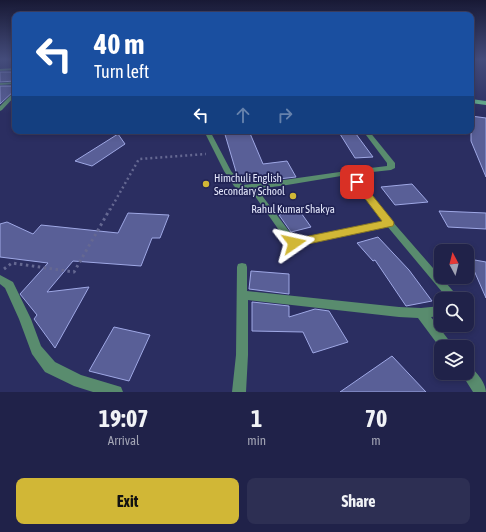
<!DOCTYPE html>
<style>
:root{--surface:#202249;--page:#2d2f53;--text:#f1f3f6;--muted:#a2a4b4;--line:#3d3f61;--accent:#d1b736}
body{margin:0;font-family:"Asap Condensed",sans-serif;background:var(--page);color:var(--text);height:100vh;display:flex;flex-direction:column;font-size:15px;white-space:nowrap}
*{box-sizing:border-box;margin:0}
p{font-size:13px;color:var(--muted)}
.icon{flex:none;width:22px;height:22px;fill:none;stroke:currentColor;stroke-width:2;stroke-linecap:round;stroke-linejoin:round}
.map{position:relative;height:392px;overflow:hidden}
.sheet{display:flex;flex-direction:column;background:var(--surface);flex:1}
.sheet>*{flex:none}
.hud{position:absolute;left:12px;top:12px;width:462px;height:122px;border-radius:8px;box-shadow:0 2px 6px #0003,0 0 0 1px var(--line);background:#1a4fa0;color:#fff;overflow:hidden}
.needle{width:26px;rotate:353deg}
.tools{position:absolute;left:434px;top:244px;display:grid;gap:8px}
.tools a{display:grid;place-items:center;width:40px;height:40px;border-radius:8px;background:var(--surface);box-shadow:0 2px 6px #0003,0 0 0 1px var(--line);font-size:20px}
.pin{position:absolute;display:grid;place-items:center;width:34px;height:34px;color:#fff;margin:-17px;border-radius:8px;box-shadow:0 2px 6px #0006}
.me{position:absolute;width:44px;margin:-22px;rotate:79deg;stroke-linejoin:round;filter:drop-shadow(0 0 3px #0008)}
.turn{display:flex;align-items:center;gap:14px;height:84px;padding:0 16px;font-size:18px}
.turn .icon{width:52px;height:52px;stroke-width:2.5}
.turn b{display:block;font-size:28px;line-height:34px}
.lanes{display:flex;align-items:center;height:38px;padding:0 16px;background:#0003;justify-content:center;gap:20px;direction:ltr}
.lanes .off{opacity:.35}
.eta{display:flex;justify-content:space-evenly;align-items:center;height:68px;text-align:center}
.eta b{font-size:24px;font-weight:700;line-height:28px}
.action{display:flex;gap:8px;margin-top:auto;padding:8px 16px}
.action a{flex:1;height:46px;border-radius:8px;background:var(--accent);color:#111;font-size:16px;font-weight:700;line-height:46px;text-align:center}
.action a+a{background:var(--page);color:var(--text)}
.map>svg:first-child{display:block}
.building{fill:#595f97;stroke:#9fa8e5}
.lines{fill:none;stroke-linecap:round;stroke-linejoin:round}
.path-far1{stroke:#656892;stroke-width:2.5;stroke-dasharray:2 3;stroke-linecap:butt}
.path{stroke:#656892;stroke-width:3;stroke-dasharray:2.5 3.5;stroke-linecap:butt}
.street{fill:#598c6e;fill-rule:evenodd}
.secondary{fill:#69bd8e;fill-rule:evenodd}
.route{fill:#d1b736;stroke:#887723}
.poi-dot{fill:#d1b736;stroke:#212355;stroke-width:1.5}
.labels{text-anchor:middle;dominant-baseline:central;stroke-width:3.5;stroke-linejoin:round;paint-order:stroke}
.poi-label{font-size:11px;fill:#e4e7fb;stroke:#212355;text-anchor:start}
</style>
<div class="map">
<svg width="486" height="392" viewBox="0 0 486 392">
<rect width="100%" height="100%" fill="#2b2e61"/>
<path class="building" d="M 0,72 L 15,72 L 15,81 L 0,82 Z
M 0,86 L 15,86 L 15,90 L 0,104 Z
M 471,116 L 486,118 L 486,177 L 471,141 Z
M 224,131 L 249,131 L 263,164 L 287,161 L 296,177 L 244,183 L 237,175 Z
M 118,134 L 125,144 L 92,166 L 75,161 Z
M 340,134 L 356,134 L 373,157 L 355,158 Z
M 412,184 L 428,202 L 395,205 L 381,187 Z
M 299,210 L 311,227 L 291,232 L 279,215 Z
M 439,211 L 486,213 L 486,229 L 448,227 Z
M 128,213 L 169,215 L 160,238 L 152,238 L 141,266 L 73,261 L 47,292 L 89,287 L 55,348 L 34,319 L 37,315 L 20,294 L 48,263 L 0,257 L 0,224 L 7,222 L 33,234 L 41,225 L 118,233 Z
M 378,237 L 409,270 L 432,301 L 406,306 L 375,260 L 373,261 L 357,243 Z
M 469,259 L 486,262 L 486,298 Z
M 251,271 L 289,274 L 289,294 L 249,289 Z
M 252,302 L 289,306 L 289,317 L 315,309 L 329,311 L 348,342 L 313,353 L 303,332 L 252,331 Z
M 114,327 L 150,335 L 129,381 L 89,371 Z
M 392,356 L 426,392 L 340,392 Z"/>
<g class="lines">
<path class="path-far1" d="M 110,210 L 139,159 L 206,154"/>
<path class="path" d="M 4,269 L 12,263 L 74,272 L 110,209"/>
<path class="street" d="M 15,68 L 15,70 L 0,71 L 0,69 Z
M 15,82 L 15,84 L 0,85 L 0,83 Z
M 15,91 L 15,96 L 2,110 L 0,111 L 0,106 Z
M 204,131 L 210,131 L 231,171 L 243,185 C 291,180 339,171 387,166 L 387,163 L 363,131 L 369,131 L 395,163 L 395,168 L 391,170 L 354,174 L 392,221 L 460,299 L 448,299 L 387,226 L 294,246 L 288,243 L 250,189 L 238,190 L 234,186 L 224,171 ZM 347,175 L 383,221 L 295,239 L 257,189 L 287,185 Z
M 242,263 L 246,264 L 247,267 L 247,291 L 399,307 L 421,308 L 441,306 L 441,316 L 431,317 L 451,343 L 453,347 L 441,347 L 441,349 L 418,318 L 399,317 L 248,300 L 248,355 L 246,392 L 232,392 L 236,355 L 237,267 L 238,264 Z
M 0,275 L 13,282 L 31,319 L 41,346 L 55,362 L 81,375 L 121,387 L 123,392 L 93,392 L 74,386 L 45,372 L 32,354 L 19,319 L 5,288 L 0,284 Z
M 467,365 C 475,369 486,383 486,392 L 473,392 L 461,373 L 467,373 Z"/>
<path class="secondary" d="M 471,99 L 486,101 L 486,105 L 471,103 Z"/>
</g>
<linearGradient id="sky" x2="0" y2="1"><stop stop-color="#181935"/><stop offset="0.52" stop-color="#444c7b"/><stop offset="1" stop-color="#444c7b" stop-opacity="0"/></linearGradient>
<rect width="486" height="114" fill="url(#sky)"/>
<path class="route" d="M 354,180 L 360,180 L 393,221 L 394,223 L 393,226 L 294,247 L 290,246 L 288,243 L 290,240 L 294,239 L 382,221 L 354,184 L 353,182 Z"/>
<g class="poi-dot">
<circle cx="206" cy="184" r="4"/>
<circle cx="293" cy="196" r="4"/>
</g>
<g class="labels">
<g class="poi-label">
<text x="214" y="178">Himchuli English<tspan x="214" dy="13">Secondary School</tspan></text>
<text x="293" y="209" text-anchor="middle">Rahul Kumar Shakya</text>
</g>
</g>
</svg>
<div class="tools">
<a><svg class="needle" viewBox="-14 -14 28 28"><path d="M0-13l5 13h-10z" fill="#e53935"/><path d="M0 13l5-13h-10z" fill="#a2a4b4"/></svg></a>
<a><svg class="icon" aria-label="search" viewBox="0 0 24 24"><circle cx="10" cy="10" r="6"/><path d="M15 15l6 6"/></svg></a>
<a><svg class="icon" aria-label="layers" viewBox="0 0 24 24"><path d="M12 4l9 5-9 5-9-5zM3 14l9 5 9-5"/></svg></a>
</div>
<div class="pin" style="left:357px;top:182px;background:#d93025"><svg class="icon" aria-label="arrive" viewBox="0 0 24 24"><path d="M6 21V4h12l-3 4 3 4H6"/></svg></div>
<svg class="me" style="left:294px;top:243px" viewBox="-20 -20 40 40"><path d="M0-17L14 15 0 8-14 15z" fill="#d1b736" stroke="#fff" stroke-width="4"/></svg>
<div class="hud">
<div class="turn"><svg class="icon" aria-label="left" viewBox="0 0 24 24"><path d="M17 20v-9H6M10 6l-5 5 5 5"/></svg><div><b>40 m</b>Turn left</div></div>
<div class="lanes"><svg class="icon" aria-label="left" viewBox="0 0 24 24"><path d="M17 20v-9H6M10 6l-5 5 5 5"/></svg><svg class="icon off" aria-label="ahead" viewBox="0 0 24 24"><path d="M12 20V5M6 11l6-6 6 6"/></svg><svg class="icon off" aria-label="right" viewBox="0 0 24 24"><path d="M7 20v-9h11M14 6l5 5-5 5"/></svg></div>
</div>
</div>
<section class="sheet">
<div class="eta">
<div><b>19:07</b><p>Arrival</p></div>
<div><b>1</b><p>min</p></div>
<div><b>70</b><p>m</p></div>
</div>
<div class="action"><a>Exit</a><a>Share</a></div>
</section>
